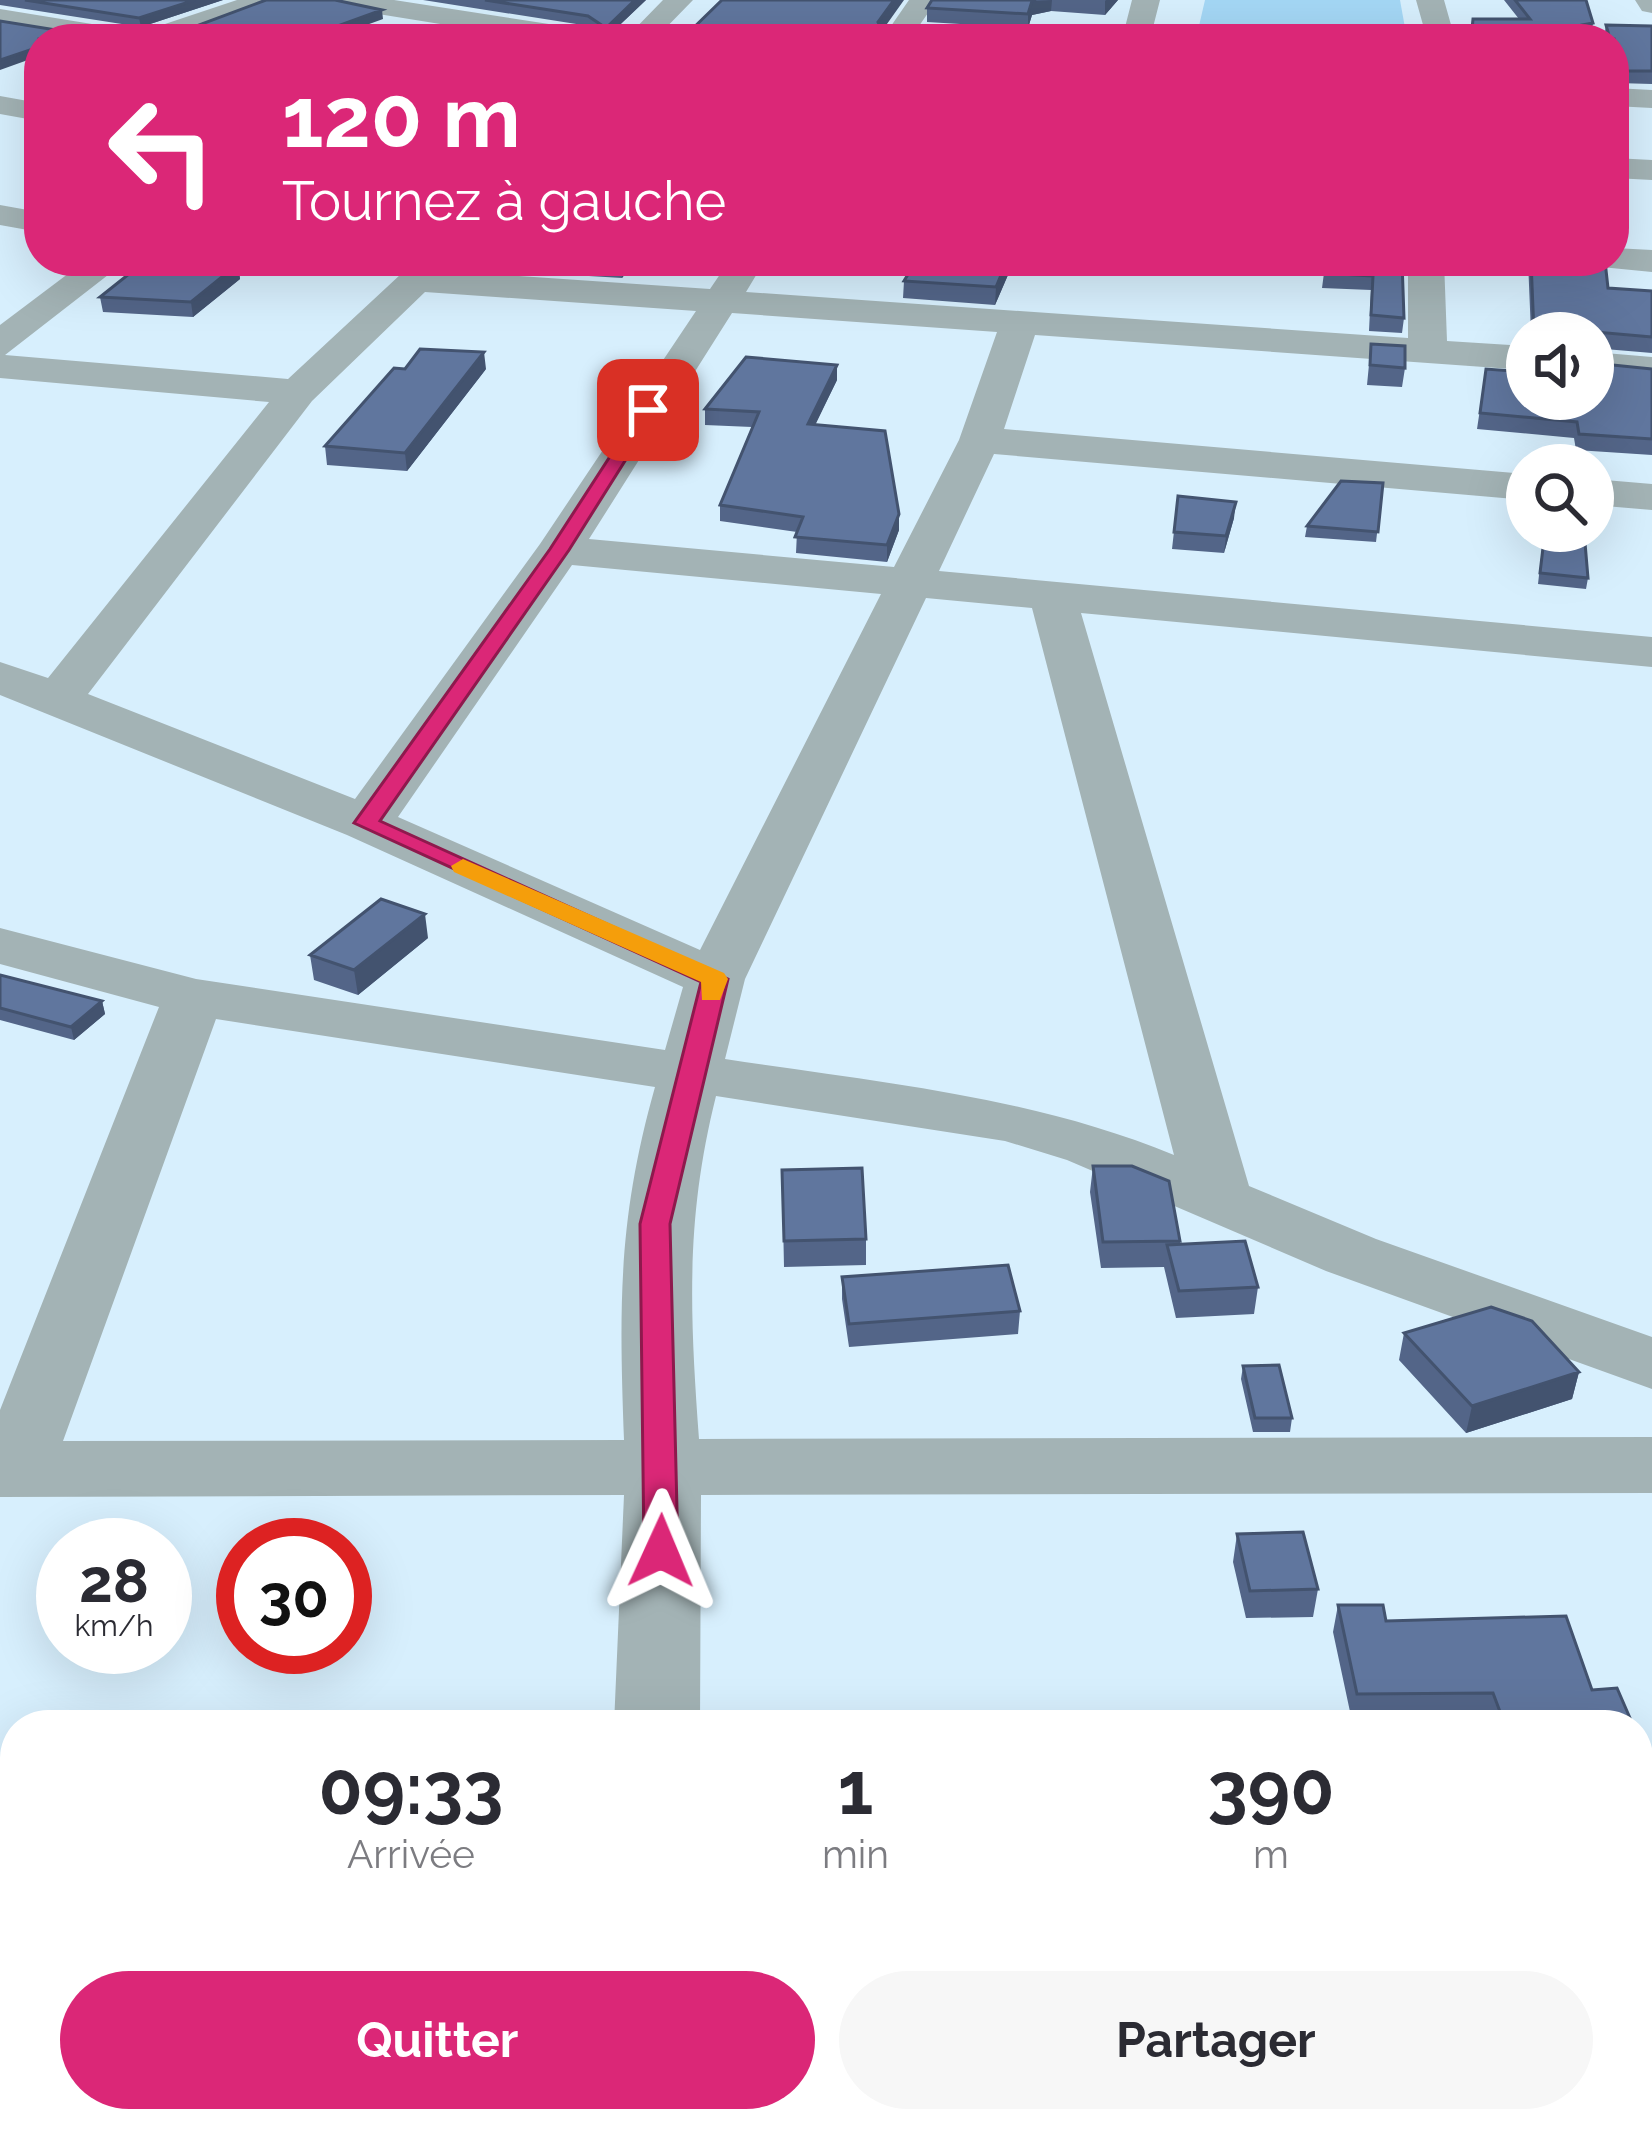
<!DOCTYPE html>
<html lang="fr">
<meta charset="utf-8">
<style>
:root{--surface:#fff;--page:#f7f7f7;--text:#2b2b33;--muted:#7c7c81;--accent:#db2777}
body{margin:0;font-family:Raleway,sans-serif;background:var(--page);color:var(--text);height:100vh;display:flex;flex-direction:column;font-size:45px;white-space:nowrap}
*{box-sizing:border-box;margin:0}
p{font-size:39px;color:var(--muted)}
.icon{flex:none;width:66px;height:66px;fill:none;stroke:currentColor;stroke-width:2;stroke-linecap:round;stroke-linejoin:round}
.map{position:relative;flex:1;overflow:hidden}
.panel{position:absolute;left:0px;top:1710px;width:1653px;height:423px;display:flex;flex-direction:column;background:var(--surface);border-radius:48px 48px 0 0;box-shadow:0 12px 48px #0002}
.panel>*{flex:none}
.top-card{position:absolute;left:24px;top:24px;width:1605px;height:252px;border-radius:48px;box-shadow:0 12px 48px #0002;background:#db2777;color:#fff;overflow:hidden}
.buttons{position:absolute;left:1506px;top:312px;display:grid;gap:24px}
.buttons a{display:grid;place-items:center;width:108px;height:108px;border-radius:50%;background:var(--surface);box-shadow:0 12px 48px #0002;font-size:60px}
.speed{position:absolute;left:36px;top:1518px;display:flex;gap:24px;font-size:60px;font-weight:700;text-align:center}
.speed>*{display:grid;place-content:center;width:156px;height:156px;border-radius:50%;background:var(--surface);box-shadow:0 12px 48px #0002;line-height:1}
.speed small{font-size:30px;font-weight:400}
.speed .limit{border:18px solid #d22;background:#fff;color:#111}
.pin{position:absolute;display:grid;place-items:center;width:102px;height:102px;color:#fff;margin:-51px;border-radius:24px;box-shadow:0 6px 18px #0006}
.me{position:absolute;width:132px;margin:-66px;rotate:1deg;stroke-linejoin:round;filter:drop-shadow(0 0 9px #0008)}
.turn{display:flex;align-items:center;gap:42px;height:252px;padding:0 60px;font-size:54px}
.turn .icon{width:156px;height:156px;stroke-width:2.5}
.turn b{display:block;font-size:84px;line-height:102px}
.eta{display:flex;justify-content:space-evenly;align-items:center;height:204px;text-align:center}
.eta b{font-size:72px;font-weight:700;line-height:84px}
.cta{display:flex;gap:24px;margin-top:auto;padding:24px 60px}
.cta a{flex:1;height:138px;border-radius:72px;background:var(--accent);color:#fff;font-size:48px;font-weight:700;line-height:138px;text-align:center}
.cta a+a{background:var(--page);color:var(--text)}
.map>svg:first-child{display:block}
.green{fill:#a4d7f5}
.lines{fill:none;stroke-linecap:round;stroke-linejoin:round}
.minor{fill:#a3b3b5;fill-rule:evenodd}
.wall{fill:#536588}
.shaded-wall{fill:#43536f}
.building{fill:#60769e;stroke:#43536f;stroke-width:3}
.route{fill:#db2777;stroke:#8e194d;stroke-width:3}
.slow{fill:#f59e0b}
</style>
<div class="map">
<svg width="1652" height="2132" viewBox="0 0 1652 2132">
<rect width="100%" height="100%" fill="#d7effd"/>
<path class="green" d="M 1205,0 L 1400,0 L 1407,39 L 1196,39 Z"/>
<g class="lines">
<path class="minor" d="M 237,0 L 278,0 L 176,39 L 83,39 L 0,25 L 0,9 L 141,32 Z
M 327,0 L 394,0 L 588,30 L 602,39 L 534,39 L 341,8 Z
M 663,0 L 693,0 L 655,39 L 625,39 Z
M 909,0 L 937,0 L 910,39 L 882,39 Z
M 1132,0 L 1160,0 L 1150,39 L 1122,39 Z
M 1416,0 L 1444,0 L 1455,39 L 1427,39 Z
M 1635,0 L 1652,0 L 1652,13 L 1642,11 Z
M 1614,88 L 1652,90 L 1652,108 L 1614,106 Z
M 0,96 L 39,103 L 39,121 L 0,114 Z
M 1614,158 L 1652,160 L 1652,180 L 1614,178 Z
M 0,205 L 39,212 L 39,232 L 0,225 Z
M 1614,248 L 1652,250 L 1652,272 L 1601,267 L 1597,261 L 1614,261 Z
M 85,261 L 126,261 L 5,355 L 288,379 L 415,261 L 454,261 L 446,271 L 710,289 L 727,264 L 740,261 L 758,272 L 746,292 L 1408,338 L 1408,261 L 1444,261 L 1447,341 L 1527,346 L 1527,370 L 1035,335 L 1004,429 L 1527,474 L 1527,500 L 994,454 L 939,571 L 1652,637 L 1652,667 L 1081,613 L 1249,1186 L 1376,1239 L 1652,1337 L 1652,1389 L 1326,1271 L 1067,1160 L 1005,1141 L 716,1096 C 685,1220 690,1314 699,1439 L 1652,1437 L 1652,1493 L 701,1495 L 700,1725 L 614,1725 L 624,1495 L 0,1497 L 0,1410 L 159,1007 L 0,964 L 0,928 L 196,979 L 665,1050 L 683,987 L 347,835 L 0,695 L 0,662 L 48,678 L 269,402 L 0,378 L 0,325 ZM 425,292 L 696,311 L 540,544 L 355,799 L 88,694 L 312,401 ZM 732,313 L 997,332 L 959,440 L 894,567 L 589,539 ZM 572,565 L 881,594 L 700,950 L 398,817 ZM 926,598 L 1032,608 L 1174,1155 C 1030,1096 878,1082 725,1059 L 745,979 ZM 216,1019 L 655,1087 C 618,1218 619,1305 624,1440 L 63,1441 Z
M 1593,352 L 1652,357 L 1652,381 L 1593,376 Z
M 1593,479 L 1652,484 L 1652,510 L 1593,505 Z
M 0,1958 L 15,1958 L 15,2042 L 0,2042 Z
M 1638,1982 L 1652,1983 L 1652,2069 L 1638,2068 Z
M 596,2118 L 694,2118 L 693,2132 L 595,2132 Z"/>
</g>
<path class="wall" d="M 0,0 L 223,0 L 141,27 L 0,5 Z
M 423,0 L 646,0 L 606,38 L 589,26 Z
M 932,0 L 1118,0 L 1105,15 L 1051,11 L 1032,15 L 1028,28 L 927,22 L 927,8 Z
M 1504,0 L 1586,0 L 1591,35 L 1584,37 L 1519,19 Z
M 1606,25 L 1652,26 L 1652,84 L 1617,83 L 1614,73 L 1614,39 L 1604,39 Z
M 538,261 L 635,261 L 622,278 L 539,273 Z
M 859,261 L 1014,261 L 995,305 L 903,298 L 904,281 L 910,271 L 859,270 Z
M 1402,261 L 1404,318 L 1402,333 L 1369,331 L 1371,290 L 1322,288 L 1324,273 Z
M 1528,261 L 1605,261 L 1608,288 L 1652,291 L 1652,353 L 1593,348 L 1593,333 L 1531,333 Z
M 238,264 L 240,279 L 193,317 L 103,312 L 100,297 Z
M 1371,344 L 1405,368 L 1402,387 L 1367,385 Z
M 486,369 L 407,471 L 327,465 L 325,446 Z
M 1486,369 L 1527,372 L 1652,369 L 1652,455 L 1576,450 L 1574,438 L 1477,429 Z
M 837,380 L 815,424 L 899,514 L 899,530 L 887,562 L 796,553 L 797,532 L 720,521 L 720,505 L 752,427 L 705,425 L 705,409 Z
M 1383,483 L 1376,542 L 1305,537 L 1307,526 Z
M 1178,496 L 1234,518 L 1224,553 L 1172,549 Z
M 1544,531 L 1588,578 L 1586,589 L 1538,584 Z
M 428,938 L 358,995 L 314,980 L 310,955 Z
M 0,975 L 102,1001 L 105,1014 L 74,1040 L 0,1020 Z
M 1093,1166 L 1180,1241 L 1180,1244 L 1258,1287 L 1254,1314 L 1176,1318 L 1164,1267 L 1101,1268 L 1090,1192 Z
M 782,1170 L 866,1239 L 866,1265 L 784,1267 Z
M 842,1277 L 1020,1311 L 1018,1334 L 849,1347 L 842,1299 Z
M 1404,1333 L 1579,1372 L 1572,1399 L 1466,1433 L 1399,1360 Z
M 1243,1366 L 1292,1418 L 1290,1432 L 1253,1432 L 1241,1379 Z
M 1237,1534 L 1318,1589 L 1313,1617 L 1246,1618 L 1233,1562 Z
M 1338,1605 L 1592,1690 L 1633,1725 L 1488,1725 L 1486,1721 L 1352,1721 L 1333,1632 Z"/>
<path class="shaded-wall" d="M 195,0 L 223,0 L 141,27 L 139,18 Z
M 635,0 L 646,0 L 606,38 L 606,28 Z
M 894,0 L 904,0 L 882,31 L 882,39 L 872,39 L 878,22 Z
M 1052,0 L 1051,11 L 1032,15 L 1028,28 L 1028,14 L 1032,1 Z
M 1106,0 L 1118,0 L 1105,15 L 1105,1 Z
M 382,10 L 383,19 L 328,39 L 302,39 Z
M 1593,23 L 1591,35 L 1580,37 L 1582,25 Z
M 39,47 L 39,56 L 0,70 L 0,60 Z
M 621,261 L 635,261 L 622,278 Z
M 1007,261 L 1014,261 L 995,305 L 996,287 Z
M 238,264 L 240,279 L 193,317 L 191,302 Z
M 484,352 L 486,369 L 407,471 L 405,453 Z
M 837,365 L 837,380 L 808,440 L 808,424 Z
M 1236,502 L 1234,518 L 1224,553 L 1226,536 Z
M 899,514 L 899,530 L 887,562 L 887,545 Z
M 425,914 L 428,938 L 358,995 L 354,970 Z
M 102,1001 L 105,1014 L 74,1040 L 71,1027 Z
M 1579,1372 L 1572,1399 L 1466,1433 L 1472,1406 Z"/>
<path class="building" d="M 25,0 L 195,0 L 139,18 Z
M 266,0 L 335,0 L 382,10 L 302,39 L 39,39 L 39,47 L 0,60 L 0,21 L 81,34 L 175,34 Z
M 485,0 L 635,0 L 606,28 L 588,16 Z
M 722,0 L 894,0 L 878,22 L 882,29 L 872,39 L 682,39 Z
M 932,0 L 1036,0 L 1032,1 L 1028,14 L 927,8 Z
M 1515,0 L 1586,0 L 1593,23 L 1582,25 L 1584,39 L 1471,39 L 1473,19 L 1530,19 Z
M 1606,25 L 1652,26 L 1652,71 L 1619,71 L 1614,54 L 1614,39 L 1610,39 Z
M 1342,30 L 1340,39 L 1285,39 Z
M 521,34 L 600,36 L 596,39 L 510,39 Z
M 916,261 L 1007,261 L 996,287 L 904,281 Z
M 1327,261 L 1402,261 L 1404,318 L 1371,315 L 1373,276 L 1324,273 Z
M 1531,261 L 1605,261 L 1608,288 L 1652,291 L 1652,337 L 1596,332 L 1593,335 L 1593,333 L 1534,333 Z
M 144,262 L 238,264 L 191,302 L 100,297 Z
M 1371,344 L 1405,346 L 1405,368 L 1370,365 Z
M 420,349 L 484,352 L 405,453 L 325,446 L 394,368 L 405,369 Z
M 746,357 L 837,365 L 808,424 L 885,431 L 899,514 L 887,545 L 795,537 L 803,517 L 720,505 L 759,412 L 705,409 Z
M 1593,363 L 1652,369 L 1652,439 L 1579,434 L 1577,422 L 1480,413 L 1486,369 L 1527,372 L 1527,399 L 1593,399 Z
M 1341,481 L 1383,483 L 1378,532 L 1307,526 Z
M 1178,496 L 1236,502 L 1226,536 L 1174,532 Z
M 1545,531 L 1584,531 L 1588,578 L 1540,573 Z
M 381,899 L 425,914 L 354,970 L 310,955 Z
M 0,975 L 102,1001 L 71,1027 L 0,1008 Z
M 1093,1166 L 1132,1166 L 1169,1181 L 1180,1241 L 1103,1242 Z
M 862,1168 L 866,1239 L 784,1241 L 782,1170 Z
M 1245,1241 L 1258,1287 L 1179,1291 L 1167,1245 Z
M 1008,1265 L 1020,1311 L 849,1324 L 842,1277 Z
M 1491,1307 L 1532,1321 L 1579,1372 L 1472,1406 L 1404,1333 Z
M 1279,1365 L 1292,1418 L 1255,1418 L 1243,1366 Z
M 1303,1532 L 1318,1589 L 1250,1591 L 1237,1534 Z
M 1338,1605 L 1383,1605 L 1386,1621 L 1566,1616 L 1592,1690 L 1617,1688 L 1633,1725 L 1505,1725 L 1493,1693 L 1357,1694 Z"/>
<path class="route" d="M 648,405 L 657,410 L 569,550 L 380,821 L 728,979 L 670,1224 L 678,1551 L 673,1560 L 649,1560 L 644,1551 L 640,1224 L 701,982 L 354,823 L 550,549 L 642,407 Z"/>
<path class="slow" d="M 463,859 L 724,973 L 728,979 L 720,1000 L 702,1000 L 701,982 L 454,872 L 451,866 Z"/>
</svg>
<div class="buttons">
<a><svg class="icon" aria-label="sound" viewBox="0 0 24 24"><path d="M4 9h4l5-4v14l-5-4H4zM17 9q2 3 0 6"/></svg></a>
<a><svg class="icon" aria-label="search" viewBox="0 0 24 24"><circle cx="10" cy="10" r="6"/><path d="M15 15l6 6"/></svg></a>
</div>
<div class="speed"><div>28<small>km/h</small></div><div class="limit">30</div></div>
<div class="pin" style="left:648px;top:410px;background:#d93025"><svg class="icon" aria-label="arrive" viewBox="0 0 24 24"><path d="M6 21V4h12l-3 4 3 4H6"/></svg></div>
<svg class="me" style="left:661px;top:1551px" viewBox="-20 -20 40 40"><path d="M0-17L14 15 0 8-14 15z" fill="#db2777" stroke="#fff" stroke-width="4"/></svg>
<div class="top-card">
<div class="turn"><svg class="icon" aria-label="left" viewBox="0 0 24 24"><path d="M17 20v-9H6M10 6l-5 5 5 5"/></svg><div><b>120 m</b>Tournez à gauche</div></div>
</div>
<section class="panel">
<div class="eta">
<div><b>09:33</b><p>Arrivée</p></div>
<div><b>1</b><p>min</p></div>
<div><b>390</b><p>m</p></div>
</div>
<div class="cta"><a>Quitter</a><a>Partager</a></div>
</section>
</div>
